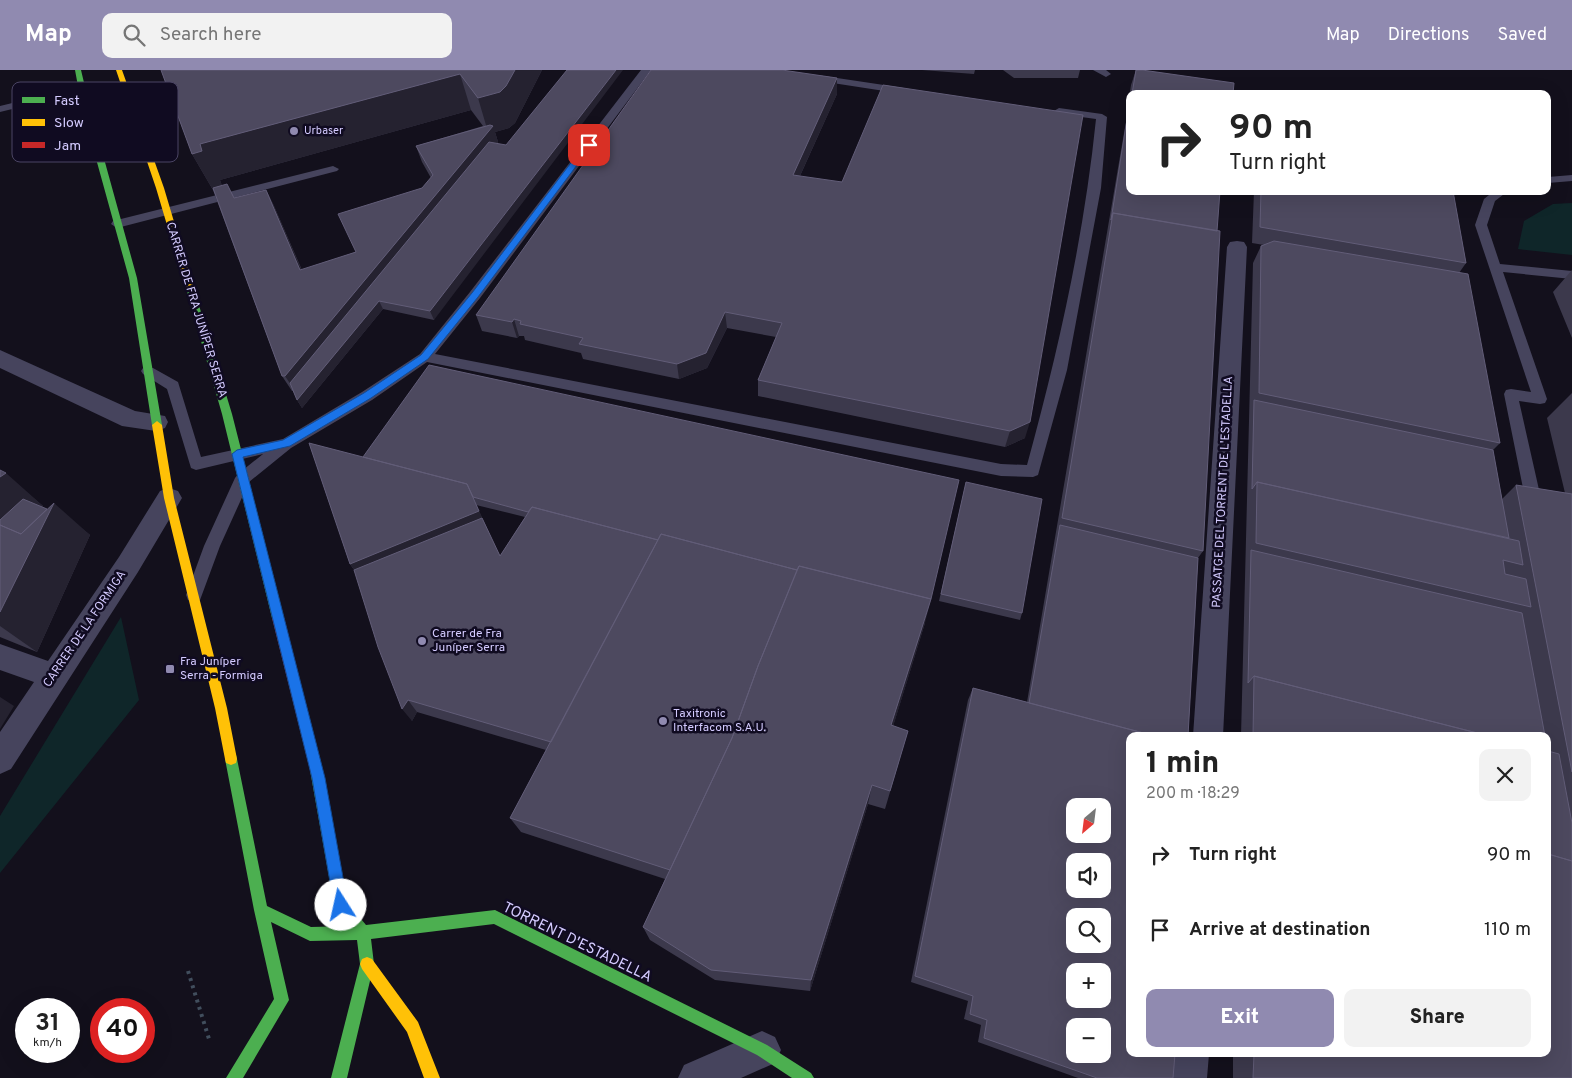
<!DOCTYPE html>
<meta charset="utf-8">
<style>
:root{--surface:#fff;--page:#f2f2f2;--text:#222;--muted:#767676;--accent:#908ab0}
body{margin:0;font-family:Overpass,sans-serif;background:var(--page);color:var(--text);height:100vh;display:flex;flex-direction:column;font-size:19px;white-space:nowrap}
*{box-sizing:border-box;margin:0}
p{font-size:16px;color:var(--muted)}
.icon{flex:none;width:28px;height:28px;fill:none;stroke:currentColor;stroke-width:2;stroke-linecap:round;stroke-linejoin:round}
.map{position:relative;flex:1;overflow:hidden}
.sheet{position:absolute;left:1126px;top:662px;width:425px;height:325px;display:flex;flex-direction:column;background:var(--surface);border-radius:10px;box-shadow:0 5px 20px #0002}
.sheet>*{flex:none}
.hud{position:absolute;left:1126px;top:20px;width:425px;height:105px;border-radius:10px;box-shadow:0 5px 20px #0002;background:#fff;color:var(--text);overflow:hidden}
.needle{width:32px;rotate:208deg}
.buttons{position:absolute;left:1066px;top:728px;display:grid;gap:10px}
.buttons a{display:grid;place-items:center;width:45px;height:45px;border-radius:10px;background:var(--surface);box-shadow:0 5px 20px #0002;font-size:25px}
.speed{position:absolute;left:15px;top:928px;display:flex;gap:10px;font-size:25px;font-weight:700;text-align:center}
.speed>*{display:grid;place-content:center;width:65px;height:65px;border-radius:50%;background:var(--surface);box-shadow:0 5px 20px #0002;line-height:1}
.speed small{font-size:12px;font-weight:400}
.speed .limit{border:8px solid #d22;background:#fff;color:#111}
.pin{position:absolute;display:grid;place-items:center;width:42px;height:42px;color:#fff;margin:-21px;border-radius:10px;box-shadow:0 2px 8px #0006}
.me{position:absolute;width:55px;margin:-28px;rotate:350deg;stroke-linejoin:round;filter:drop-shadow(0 0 4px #0008)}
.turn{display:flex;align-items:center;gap:18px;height:105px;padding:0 20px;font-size:22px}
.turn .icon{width:65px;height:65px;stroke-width:2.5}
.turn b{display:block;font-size:35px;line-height:42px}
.round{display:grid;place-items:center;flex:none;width:52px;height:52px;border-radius:10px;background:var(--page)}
.summary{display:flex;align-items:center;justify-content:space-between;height:85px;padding:0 20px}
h1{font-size:30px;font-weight:800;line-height:38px}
.primary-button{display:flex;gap:10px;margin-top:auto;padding:10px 20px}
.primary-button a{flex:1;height:58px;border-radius:10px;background:var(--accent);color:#fff;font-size:20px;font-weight:800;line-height:58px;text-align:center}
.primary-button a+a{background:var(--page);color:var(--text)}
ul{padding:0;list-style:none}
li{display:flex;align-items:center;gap:15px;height:75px;padding:0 20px}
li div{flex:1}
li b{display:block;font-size:19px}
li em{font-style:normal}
header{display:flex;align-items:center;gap:30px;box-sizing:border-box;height:70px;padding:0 25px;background:var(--accent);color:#fff}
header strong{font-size:24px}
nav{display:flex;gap:28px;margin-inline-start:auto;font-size:18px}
.search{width:350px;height:45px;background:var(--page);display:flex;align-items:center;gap:12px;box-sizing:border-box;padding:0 18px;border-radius:10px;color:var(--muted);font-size:19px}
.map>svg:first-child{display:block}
.green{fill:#0f2629}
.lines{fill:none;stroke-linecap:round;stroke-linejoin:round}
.path{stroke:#414e5d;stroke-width:4;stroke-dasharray:3 4.5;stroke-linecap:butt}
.lane{fill:#46445d;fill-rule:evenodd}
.street{fill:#46445d;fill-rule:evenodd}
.fast{fill:#4caf50;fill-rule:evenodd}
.slow{fill:#ffc107;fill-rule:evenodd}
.jam{fill:#c62828;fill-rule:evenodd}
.wall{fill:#3c394c;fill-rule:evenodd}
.shaded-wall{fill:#252230}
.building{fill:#4d495f;stroke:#625d78;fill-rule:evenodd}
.route{fill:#1a73e8;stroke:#114b97}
.poi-dot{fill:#908ab0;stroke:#100b21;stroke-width:2}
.labels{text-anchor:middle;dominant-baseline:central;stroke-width:5;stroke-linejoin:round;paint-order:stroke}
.far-poi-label{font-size:11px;fill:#d4cbff;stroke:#100b21;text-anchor:start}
.street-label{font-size:12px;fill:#d4cbff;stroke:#100b21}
.poi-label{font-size:12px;fill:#d4cbff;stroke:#100b21;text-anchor:start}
.near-street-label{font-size:15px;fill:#d4cbff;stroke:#100b21}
.key{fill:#100b21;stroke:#4b4564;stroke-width:1}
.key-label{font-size:14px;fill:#d4cbff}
</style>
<header>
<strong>Map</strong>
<div class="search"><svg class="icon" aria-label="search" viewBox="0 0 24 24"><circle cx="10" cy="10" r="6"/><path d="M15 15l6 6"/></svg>Search here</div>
<nav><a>Map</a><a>Directions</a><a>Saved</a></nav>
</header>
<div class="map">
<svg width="1572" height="1008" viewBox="0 0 1572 1008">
<rect width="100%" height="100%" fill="#13101c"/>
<path class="green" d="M 1572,133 L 1572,185 L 1518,179 L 1524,151 L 1553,134 Z
M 121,547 L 139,630 L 0,803 L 0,746 Z"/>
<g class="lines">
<path class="path" d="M 188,901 L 209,969"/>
<path class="lane" d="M 641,0 L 651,0 L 480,228 L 435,284 L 1001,394 L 1027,395 C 1058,282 1084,167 1096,49 L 1059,44 L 1054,41 L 1059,38 L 1102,44 L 1107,47 L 1101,118 L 1067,300 L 1038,405 L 1033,407 L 1001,406 L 427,292 L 372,330 L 291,378 L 249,412 L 220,476 L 200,530 L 194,532 L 188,530 L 186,525 L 204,476 L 235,408 L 238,404 L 263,384 L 196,400 L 191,398 L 167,319 L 143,304 L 141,301 L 143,298 L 153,298 L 178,312 L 201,387 L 283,369 L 362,322 L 420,284 L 470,222 Z
M 1093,0 L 1106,0 L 1111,4 L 1106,7 Z
M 817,5 L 904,18 L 909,21 L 904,24 L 813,10 L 812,8 Z
M 82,16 L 86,17 L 87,19 L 86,21 L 0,42 L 0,36 Z
M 333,96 L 339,99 L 337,101 L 117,158 L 111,154 L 113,151 Z
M 1572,105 L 1572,111 L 1548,113 L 1548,107 Z
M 1494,121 L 1508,121 L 1495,131 L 1487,155 L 1500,194 L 1572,201 L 1572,209 L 1503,202 L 1547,329 L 1545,333 L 1540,334 L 1519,331 L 1542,433 L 1539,437 L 1534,439 L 1529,437 L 1526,433 L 1504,324 L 1506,320 L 1511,319 L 1531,322 L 1475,155 L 1484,129 Z"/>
<path class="street" d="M 1237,171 L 1244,172 L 1247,177 L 1223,666 L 1193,666 L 1227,177 L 1230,172 Z
M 0,280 L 135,341 L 165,346 L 168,352 L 165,358 L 156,361 L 122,356 L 0,298 Z
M 169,418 L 178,421 L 182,428 L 138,502 L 11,699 L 0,704 L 0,662 L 34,612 L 0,600 L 0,574 L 48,591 L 119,487 L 160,421 Z
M 762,961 L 775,967 L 781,980 L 775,993 L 741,1008 L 678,1008 L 684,995 Z
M 1171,984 L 1209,984 L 1207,1008 L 1169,1008 Z"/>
<path class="fast" d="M 75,0 L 81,0 L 90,38 L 137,208 L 162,355 L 157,359 L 152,355 L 129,208 L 82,38 Z
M 190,216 L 194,219 L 232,344 L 284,548 L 282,552 L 278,553 L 274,552 L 272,548 L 222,344 L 186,219 Z
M 231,683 L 236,685 L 237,689 L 267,836 L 311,857 L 349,856 L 334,835 L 310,700 L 311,696 L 316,694 L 321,696 L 322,700 L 347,832 L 366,855 L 495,840 L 767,975 L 811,1003 L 814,1008 L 792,1008 L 757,985 L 494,854 L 371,869 L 374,894 L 347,1008 L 331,1008 L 360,894 L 357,870 L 310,871 L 271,852 L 289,930 L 243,1008 L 226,1008 L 274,929 L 254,840 L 225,689 L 226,685 Z"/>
<path class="slow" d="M 116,0 L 122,0 L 164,118 L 194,219 L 193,221 L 187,221 L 186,219 L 156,118 Z
M 157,351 L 162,355 L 174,428 L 227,638 L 237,689 L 236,693 L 231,695 L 226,693 L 225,689 L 215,638 L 164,428 L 152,355 Z
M 367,887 L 372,889 L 418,952 L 440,1008 L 424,1008 L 407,962 L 362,899 L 360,894 L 362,889 Z"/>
<path class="jam" d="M 278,543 L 282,544 L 284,548 L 322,700 L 321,704 L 316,706 L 311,704 L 272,548 L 274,544 Z"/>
</g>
<path class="wall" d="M 161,0 L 542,0 L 515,53 L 509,58 L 495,62 L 498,72 L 434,250 L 383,239 L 302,338 L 297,330 L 293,321 L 292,321 L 282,306 L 213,120 L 192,84 ZM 471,40 L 483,56 L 416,76 L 422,92 L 431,108 L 422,118 L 356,182 L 302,200 L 274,136 L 266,120 L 235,128 L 222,116 L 220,110 Z
M 922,0 L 975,0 L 974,4 Z
M 1003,0 L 1080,0 L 1078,8 L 1014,8 Z
M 1136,0 L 1233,24 L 1130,24 L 1130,49 L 1126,49 L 1131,15 Z
M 837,8 L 837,24 L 800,106 L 1025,368 L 1005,377 L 758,326 L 758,310 L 776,267 L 727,258 L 707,298 L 679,309 L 583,289 L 581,283 L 525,270 L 524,266 L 519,266 L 517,268 L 482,261 L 476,245 Z
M 1127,49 L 1217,161 L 1203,481 L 1198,488 L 1188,666 L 1173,1008 L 1078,1008 L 978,972 L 981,955 L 964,949 L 968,931 L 911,912 L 968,630 L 973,618 L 1027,632 L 1125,57 Z
M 1254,121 L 1453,121 L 1466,193 L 1459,203 L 1500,373 L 1493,380 L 1502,429 L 1516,415 L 1565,423 L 1547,348 L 1572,323 L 1572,1008 L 1233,1008 L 1233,984 L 1548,984 L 1548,666 L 1241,666 L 1253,193 L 1261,176 L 1264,175 L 1252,173 Z
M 1572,200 L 1572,268 L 1553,222 Z
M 309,373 L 925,553 L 893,656 L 908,661 L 885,739 L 868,734 L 810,921 L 715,910 L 650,870 L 643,857 L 665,809 L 521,762 L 510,748 L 546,680 L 417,642 L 412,651 L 354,500 L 350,494 ZM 476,435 L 525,447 L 500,486 Z
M 0,400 L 43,436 L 42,437 L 80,457 L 90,465 L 37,582 L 0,567 Z
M 966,412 L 1022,543 L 1020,550 L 939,531 Z"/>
<path class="shaded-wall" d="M 515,0 L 542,0 L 515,53 L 509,58 L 495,62 L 498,72 L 295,321 L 285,306 L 488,62 L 478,28 Z
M 616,0 L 623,0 L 434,250 L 430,241 Z
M 460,4 L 471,40 L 220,110 L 223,118 L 213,120 L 192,84 L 200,74 Z
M 837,8 L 837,24 L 793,121 L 793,105 Z
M 266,120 L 274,136 L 309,217 L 300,200 Z
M 379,231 L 383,239 L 302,338 L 297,330 Z
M 725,242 L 727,258 L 707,298 L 679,309 L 677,294 Z
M 514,249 L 519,266 L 517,268 L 512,252 Z
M 1030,352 L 1025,368 L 1005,377 L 1010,361 Z
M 6,403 L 43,436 L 37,441 L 0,481 L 0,407 Z
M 467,414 L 506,500 L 364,514 L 350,494 Z
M 54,433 L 90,465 L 37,582 L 0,556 L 0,542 Z
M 931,529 L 925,553 L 887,676 L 891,655 Z
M 0,627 L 14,636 L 0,659 Z
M 408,630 L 417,642 L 412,651 L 402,639 Z
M 872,715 L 868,734 L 810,921 L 811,910 Z"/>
<path class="building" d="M 161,0 L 515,0 L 506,16 L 500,22 L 478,28 L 460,4 L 200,74 L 202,81 L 192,84 Z
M 567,0 L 616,0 L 430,241 L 379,231 L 297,330 L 290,313 L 489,72 L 506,75 Z
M 651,0 L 782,0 L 837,8 L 793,105 L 842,112 L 883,15 L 1083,45 L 1030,352 L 1010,361 L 758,310 L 782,253 L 725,242 L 706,283 L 677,294 L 579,274 L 583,268 L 520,254 L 521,251 L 514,249 L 512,252 L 476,245 Z
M 1136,0 L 1142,0 L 1234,13 L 1233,24 L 1132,24 Z
M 1127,49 L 1130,50 L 1130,121 L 1220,121 L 1217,161 L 1113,143 L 1111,150 Z
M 490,55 L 493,56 L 285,306 L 282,306 L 213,118 L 227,114 L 234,128 L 266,120 L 300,200 L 356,182 L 338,144 L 422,118 L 433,105 L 416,76 Z
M 1261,121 L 1453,121 L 1466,193 L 1260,157 Z
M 1113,143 L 1220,161 L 1203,481 L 1062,448 Z
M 1274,171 L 1468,204 L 1500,373 L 1259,323 L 1261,176 Z
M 429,295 L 959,410 L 931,529 L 799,496 L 797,500 L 661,464 L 658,470 L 532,437 L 528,442 L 473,427 L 467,414 L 363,387 Z
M 1254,330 L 1493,380 L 1509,468 L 1257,412 L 1252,419 Z
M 309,373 L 467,414 L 479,441 L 350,494 Z
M 0,400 L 6,403 L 0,407 Z
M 966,412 L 1042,429 L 1022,543 L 941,524 Z
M 1257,412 L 1519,471 L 1523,495 L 1503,490 L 1505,504 L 1526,509 L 1531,537 L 1256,473 Z
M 1516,415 L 1572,424 L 1572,702 Z
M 23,429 L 47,439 L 21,464 L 0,455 L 0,450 Z
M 54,433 L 0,542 L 0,455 L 21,464 Z
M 532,437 L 658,470 L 551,672 L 408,630 L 402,639 L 378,577 L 354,500 L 482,448 L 500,486 Z
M 1060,455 L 1198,488 L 1188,666 L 1155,666 L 1029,633 Z
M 661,464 L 797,500 L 758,596 L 732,668 L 670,800 L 510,748 Z
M 1251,480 L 1522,543 L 1545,666 L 1489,666 L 1254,606 L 1248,613 Z
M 799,496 L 931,529 L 891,655 L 908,661 L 890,721 L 872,715 L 811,910 L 711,900 L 643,857 L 732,668 L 758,596 Z
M 1254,606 L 1489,666 L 1253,666 Z
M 973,618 L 1155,666 L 1130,666 L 1130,984 L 1175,984 L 1173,1008 L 1097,1008 L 984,968 L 987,950 L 970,944 L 973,926 L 915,906 ZM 1075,736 L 1102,736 L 1102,764 L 1075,764 ZM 1075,791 L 1102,791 L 1102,819 L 1075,819 ZM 1075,846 L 1102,846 L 1102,874 L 1075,874 ZM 1075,901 L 1102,901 L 1102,929 L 1075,929 ZM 1075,956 L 1102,956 L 1102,984 L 1075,984 Z
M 1548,681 L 1559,684 L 1572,753 L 1572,791 L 1548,784 Z
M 1548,784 L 1572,791 L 1572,1008 L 1253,1008 L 1254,984 L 1548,984 Z"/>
<path class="route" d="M 586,73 L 592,75 L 478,227 L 428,289 L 371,328 L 290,376 L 243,387 L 325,708 L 348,835 L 346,840 L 341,842 L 336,840 L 334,835 L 312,708 L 232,384 L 237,380 L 283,370 L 364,323 L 421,285 L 472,223 Z"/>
<g class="poi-dot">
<circle cx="294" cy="61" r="5"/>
<circle cx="422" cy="571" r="5"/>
<rect x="165" y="594" width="10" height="10" rx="2.5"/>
<circle cx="663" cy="651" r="5"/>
</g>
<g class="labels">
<g class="far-poi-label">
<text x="304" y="61">Urbaser</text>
</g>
<g class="street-label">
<text transform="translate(196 240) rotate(73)">CARRER DE FRA JUNÍPER SERRA</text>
<text transform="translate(1223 422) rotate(-87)">PASSATGE DEL TORRENT DE L'ESTADELLA</text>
<text transform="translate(85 559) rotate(-56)">CARRER DE LA FORMIGA</text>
</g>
<g class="poi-label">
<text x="432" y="564">Carrer de Fra<tspan x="432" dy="14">Juníper Serra</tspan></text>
<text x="180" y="592">Fra Juníper<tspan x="180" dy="14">Serra - Formiga</tspan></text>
<text x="673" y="644">Taxitronic<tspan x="673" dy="14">Interfacom S.A.U.</tspan></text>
</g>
<g class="near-street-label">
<text transform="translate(577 873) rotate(26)">TORRENT D'ESTADELLA</text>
</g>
</g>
<rect x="12" y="12" width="166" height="80" rx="8" class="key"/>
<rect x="22" y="27" width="23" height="6" fill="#4caf50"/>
<rect x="22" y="49" width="23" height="7" fill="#ffc107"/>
<rect x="22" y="72" width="23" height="6" fill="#c62828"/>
<g class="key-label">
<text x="54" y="35">Fast</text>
<text x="54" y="57">Slow</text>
<text x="54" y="80">Jam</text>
</g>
</svg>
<div class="buttons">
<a><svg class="needle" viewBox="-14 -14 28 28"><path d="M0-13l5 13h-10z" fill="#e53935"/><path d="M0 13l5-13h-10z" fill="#767676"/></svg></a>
<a><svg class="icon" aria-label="sound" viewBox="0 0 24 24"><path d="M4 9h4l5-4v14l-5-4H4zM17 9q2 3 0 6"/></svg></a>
<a><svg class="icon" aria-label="search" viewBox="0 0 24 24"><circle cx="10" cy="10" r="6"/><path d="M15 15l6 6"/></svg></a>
<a>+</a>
<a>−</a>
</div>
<div class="speed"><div>31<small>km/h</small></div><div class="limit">40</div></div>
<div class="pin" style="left:589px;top:75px;background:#d93025"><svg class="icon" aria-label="arrive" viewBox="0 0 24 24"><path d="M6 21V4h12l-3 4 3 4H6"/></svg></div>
<svg class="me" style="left:341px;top:835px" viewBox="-20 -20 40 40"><circle r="19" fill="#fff"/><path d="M0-13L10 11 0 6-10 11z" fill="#1a73e8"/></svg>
<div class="hud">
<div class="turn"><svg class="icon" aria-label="right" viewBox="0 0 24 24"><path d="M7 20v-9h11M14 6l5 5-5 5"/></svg><div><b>90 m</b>Turn right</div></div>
</div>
<section class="sheet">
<div class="summary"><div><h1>1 min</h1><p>200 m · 18:29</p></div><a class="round"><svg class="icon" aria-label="close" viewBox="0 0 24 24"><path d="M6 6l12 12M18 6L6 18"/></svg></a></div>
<ul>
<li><svg class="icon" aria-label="right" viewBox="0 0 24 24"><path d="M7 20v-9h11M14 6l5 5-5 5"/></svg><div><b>Turn right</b></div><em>90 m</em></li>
<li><svg class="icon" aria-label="arrive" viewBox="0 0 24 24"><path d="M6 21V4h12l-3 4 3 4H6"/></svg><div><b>Arrive at destination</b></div><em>110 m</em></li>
</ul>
<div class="primary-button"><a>Exit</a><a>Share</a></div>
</section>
</div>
